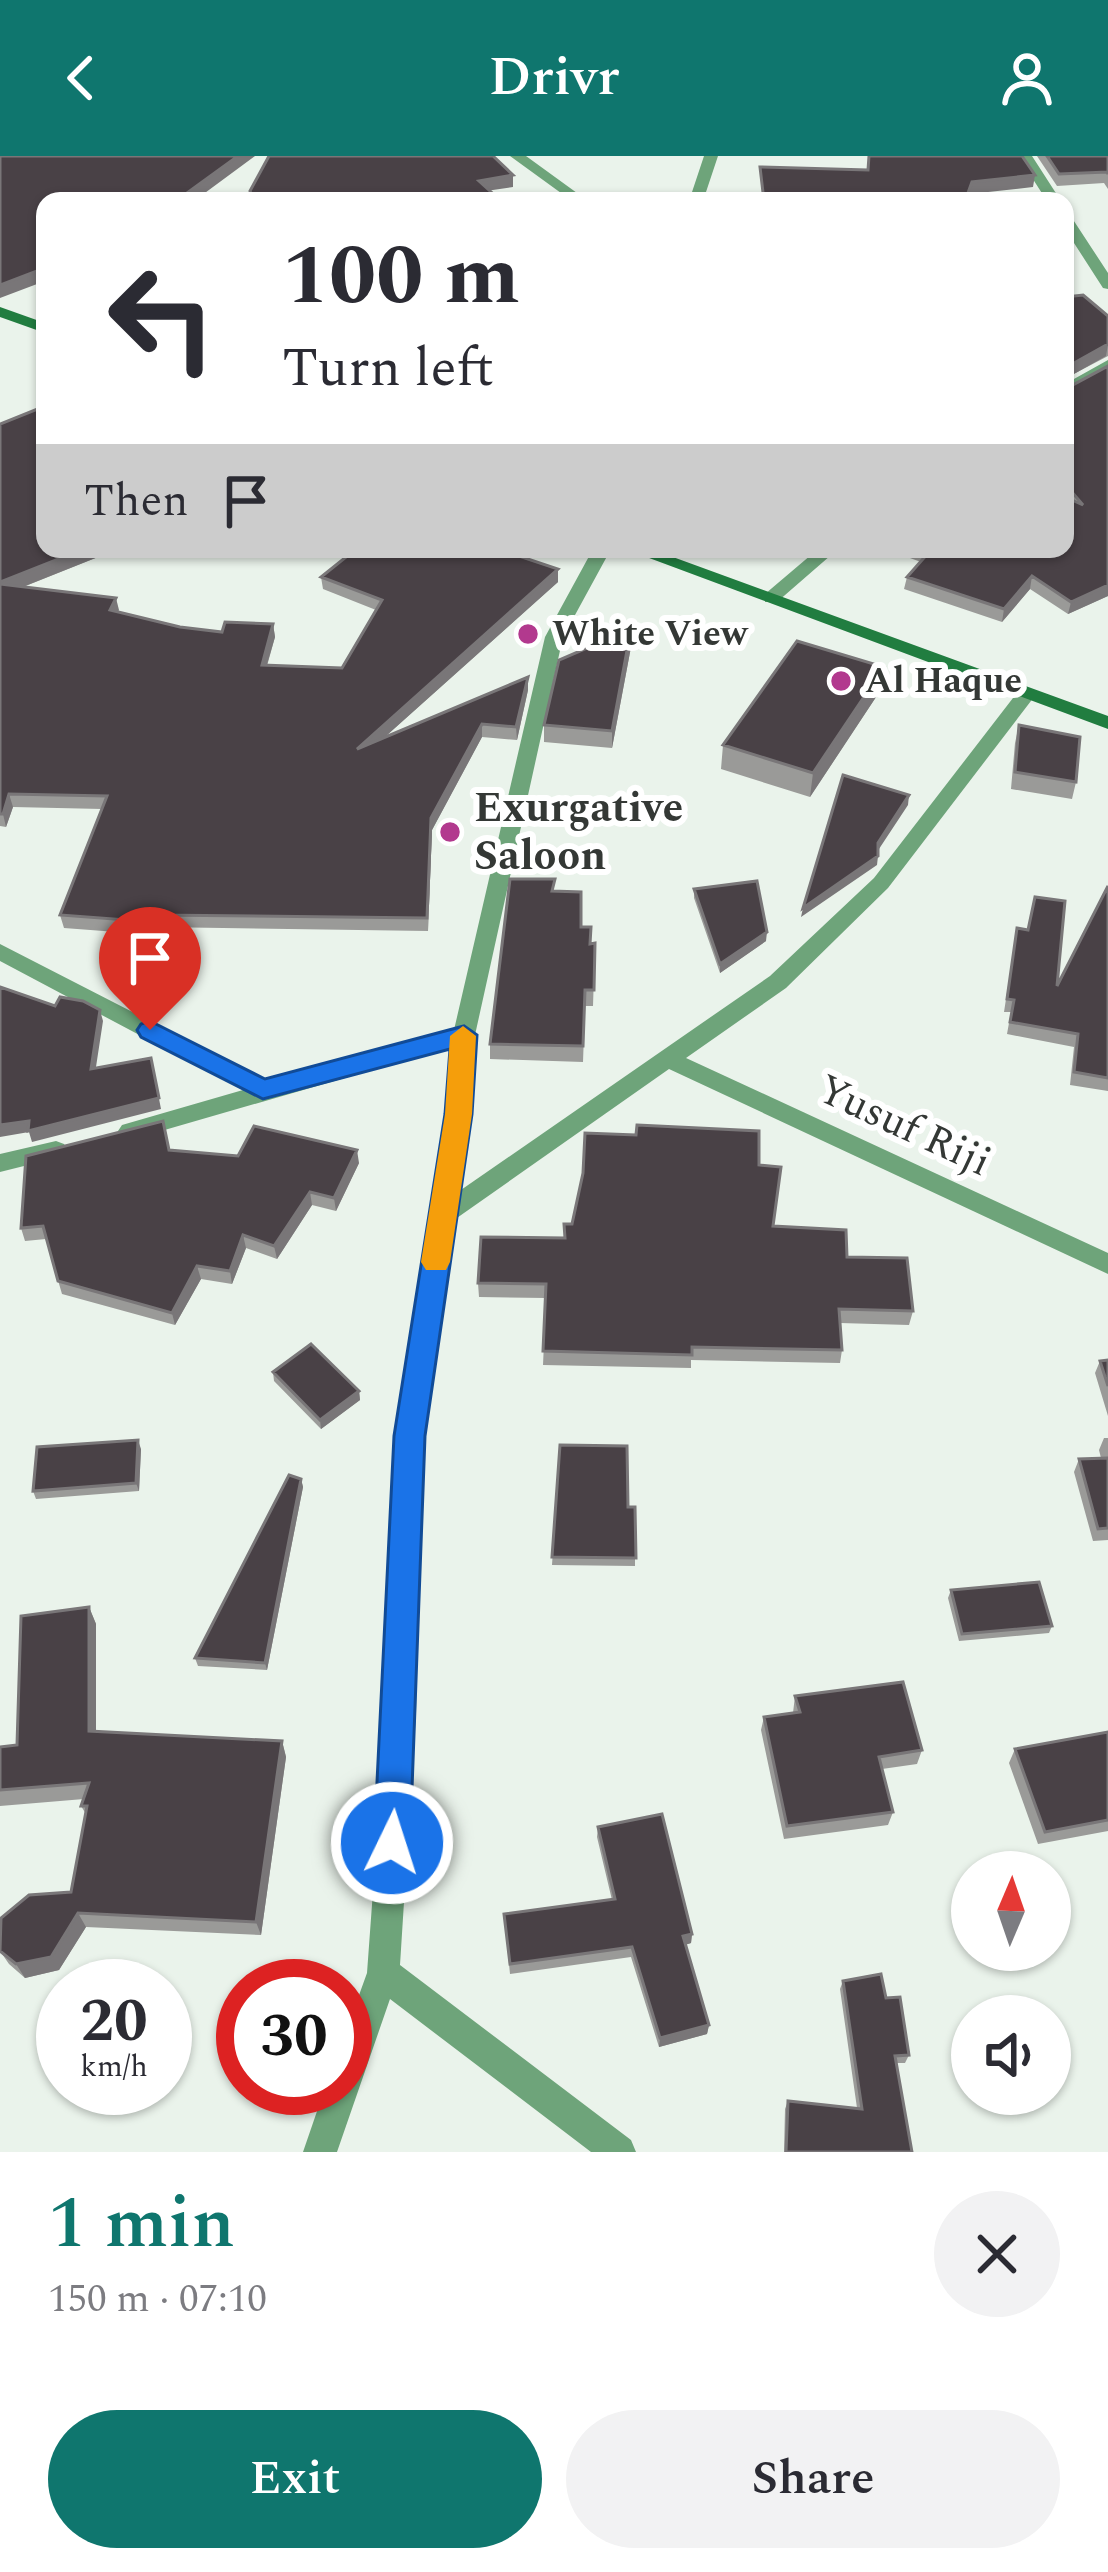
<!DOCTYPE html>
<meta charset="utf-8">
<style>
:root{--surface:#fff;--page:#f2f2f3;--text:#2b2b33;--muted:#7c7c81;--accent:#0f766e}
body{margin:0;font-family:Spectral,serif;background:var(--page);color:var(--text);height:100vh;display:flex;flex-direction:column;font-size:45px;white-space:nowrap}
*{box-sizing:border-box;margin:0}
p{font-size:39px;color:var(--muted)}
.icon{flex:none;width:66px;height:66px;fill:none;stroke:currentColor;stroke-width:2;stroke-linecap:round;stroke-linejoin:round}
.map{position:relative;height:1996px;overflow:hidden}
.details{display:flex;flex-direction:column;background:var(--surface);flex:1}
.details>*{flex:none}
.hud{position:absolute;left:36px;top:36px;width:1038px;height:366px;border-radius:24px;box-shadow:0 3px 9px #0004;background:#fff;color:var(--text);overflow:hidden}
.needle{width:78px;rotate:2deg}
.tools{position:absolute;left:951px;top:1695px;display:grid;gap:24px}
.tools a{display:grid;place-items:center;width:120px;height:120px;border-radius:50%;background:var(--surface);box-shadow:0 3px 9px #0004;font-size:60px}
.speed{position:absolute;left:36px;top:1803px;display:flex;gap:24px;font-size:60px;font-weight:700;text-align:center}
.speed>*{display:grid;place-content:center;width:156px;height:156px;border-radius:50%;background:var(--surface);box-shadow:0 3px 9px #0004;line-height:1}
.speed small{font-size:30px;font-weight:400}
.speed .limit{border:18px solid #d22;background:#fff;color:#111}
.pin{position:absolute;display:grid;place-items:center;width:102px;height:102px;color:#fff;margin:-123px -51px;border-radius:50% 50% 50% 0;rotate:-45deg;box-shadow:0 0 12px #0007}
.pin .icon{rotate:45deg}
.me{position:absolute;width:132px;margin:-66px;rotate:4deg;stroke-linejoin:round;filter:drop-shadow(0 0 9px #0008)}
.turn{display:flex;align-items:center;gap:42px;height:252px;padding:0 48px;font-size:54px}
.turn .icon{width:156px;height:156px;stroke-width:2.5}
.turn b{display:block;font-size:84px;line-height:102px}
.then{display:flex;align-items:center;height:114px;padding:0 48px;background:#0003;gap:24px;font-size:45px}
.round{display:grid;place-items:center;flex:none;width:126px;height:126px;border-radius:63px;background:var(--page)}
.head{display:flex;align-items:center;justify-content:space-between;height:204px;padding:0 48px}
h1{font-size:72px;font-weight:600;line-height:90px;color:var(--accent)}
.primary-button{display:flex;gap:24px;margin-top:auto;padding:24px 48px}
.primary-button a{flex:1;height:138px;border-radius:72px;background:var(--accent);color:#fff;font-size:48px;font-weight:600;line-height:138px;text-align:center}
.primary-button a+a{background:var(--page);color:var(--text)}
header{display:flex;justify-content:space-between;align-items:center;height:156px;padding:0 48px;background:var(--accent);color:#fff;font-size:54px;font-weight:600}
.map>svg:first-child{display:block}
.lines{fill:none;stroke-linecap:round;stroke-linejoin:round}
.minor{fill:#6ea47a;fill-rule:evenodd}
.secondary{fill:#217d40;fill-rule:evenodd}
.wall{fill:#9a9a98}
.shaded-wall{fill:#797678}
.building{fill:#494146;stroke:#797678;stroke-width:3}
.route{fill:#1a73e8;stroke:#114b97;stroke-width:3}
.slow{fill:#f59e0b}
.poi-dot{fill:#b2398e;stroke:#fff;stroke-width:4.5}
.labels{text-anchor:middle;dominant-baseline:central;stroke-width:12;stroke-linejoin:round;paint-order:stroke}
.far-poi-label{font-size:36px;font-weight:bold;fill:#343835;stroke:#fff;text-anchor:start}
.poi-label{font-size:42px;font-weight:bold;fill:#343835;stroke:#fff;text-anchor:start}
.street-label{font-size:42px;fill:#343835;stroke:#fff}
</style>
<header><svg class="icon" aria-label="back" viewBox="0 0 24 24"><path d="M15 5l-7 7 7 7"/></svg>Drivr<svg class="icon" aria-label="person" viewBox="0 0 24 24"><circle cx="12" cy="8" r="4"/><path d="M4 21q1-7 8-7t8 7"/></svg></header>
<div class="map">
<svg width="1108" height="1996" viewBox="0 0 1108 1996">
<rect width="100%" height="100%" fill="#eaf3eb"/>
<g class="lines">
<path class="minor" d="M 510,0 L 526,0 L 588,45 L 572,45 Z
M 704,0 L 718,0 L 703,45 L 689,45 Z
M 1018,0 L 1032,0 L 1061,45 L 1047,45 Z
M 1065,58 L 1070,59 L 1108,117 L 1108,133 L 1103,132 L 1065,73 Z
M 1108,204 L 1108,216 L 1065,240 L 1065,228 Z
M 593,393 L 611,393 L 563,481 L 475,879 L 458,1036 L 770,820 L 874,722 L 1020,533 L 1027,531 L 1037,537 L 1034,541 L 888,732 L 786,832 L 686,902 L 1108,1097 L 1108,1118 L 669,913 L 454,1064 L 422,1280 L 416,1557 L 400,1809 L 631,1984 L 636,1996 L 591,1996 L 390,1843 L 337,1996 L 303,1996 L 325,1932 L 345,1932 L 345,1878 L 367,1817 L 386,1557 L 396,1280 L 446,957 L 452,891 L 130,984 L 122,981 L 118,975 L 122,969 L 243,934 L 0,805 L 0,788 L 269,926 L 454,874 L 545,481 Z
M 818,393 L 838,393 L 777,446 L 765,446 L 765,438 Z
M 56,985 L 64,988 L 68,994 L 64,1000 L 0,1016 L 0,998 Z"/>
<path class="secondary" d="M 0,151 L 45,167 L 45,177 L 0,161 Z
M 625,393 L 651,393 L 1108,560 L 1108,573 Z"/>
</g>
<path class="wall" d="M 1037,0 L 1108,0 L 1108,33 L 1104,27 L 1057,30 Z
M 1065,141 L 1108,160 L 1108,200 L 1066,222 L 1108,440 L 1068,458 L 1030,433 L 1002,466 L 904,433 L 907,421 L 921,406 L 885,393 L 1065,393 Z
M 0,268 L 118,393 L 23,431 L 180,471 L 222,476 L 273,468 L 275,481 L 267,510 L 342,512 L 376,454 L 323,433 L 321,421 L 558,413 L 558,426 L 386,580 L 528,521 L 528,534 L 517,584 L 482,581 L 432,674 L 428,775 L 157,771 L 156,779 L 64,772 L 60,759 L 102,653 L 13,651 L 6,671 L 0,670 Z
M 732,393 L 756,393 L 750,399 Z
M 631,491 L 612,592 L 544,586 L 544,569 Z
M 880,535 L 810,641 L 721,613 L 723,589 Z
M 1019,569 L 1076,626 L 1072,643 L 1011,633 L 1015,587 Z
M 1108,730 L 1108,935 L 1070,929 L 1074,891 L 1007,878 L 1011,856 L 1004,856 L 1017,772 L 1057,830 Z
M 694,733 L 766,785 L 720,817 L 694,742 Z
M 555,735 L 591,788 L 595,787 L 593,850 L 585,850 L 583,906 L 490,903 L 490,888 Z
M 170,994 L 238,1000 L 359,1007 L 336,1055 L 312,1049 L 277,1103 L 246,1092 L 232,1128 L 201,1123 L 175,1169 L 62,1138 L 46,1083 L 25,1085 L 21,1072 Z
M 759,1009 L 773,1070 L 847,1101 L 913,1155 L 909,1169 L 840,1167 L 842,1194 L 840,1207 L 691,1204 L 691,1212 L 543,1209 L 546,1142 L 479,1141 L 478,1127 L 565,1082 L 572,1068 Z
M 1108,1204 L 1108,1260 L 1095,1217 L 1100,1205 Z
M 273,1216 L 359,1235 L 360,1244 L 321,1273 L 274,1225 Z
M 1104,1282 L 1108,1282 L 1108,1384 L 1093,1385 L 1074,1316 L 1079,1303 L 1101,1302 L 1099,1294 Z
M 560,1289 L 628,1351 L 635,1351 L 635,1410 L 552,1409 Z
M 141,1293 L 139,1335 L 36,1343 L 33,1335 Z
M 301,1323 L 303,1331 L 267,1514 L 198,1510 L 195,1502 Z
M 951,1434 L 1052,1470 L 1049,1477 L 959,1485 L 948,1442 Z
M 89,1451 L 96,1468 L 96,1576 L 282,1585 L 286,1601 L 261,1779 L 86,1771 L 59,1814 L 25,1822 L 9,1808 L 0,1795 L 71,1736 L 86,1658 L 81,1650 L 84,1643 L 0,1650 L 0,1591 L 17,1589 Z
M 795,1540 L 922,1594 L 917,1608 L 882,1613 L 893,1656 L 888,1669 L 784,1683 L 761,1574 L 764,1561 L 793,1557 Z
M 1108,1576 L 1108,1675 L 1038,1688 L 1009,1607 L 1015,1593 Z
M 598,1671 L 692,1778 L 691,1787 L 685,1789 L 709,1869 L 707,1878 L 659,1891 L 631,1801 L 510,1818 L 504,1758 L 612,1744 L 597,1681 Z
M 843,1825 L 886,1842 L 909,1899 L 905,1907 L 897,1907 L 912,1996 L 784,1996 L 785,1953 L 788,1945 L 857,1952 L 840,1833 Z"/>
<path class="shaded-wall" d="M 238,0 L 255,0 L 194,45 L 176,45 Z
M 513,19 L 513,31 L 479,36 L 479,25 Z
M 1035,19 L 1033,31 L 970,38 L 968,45 L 965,45 L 972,26 Z
M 45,112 L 45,125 L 0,142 L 0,129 Z
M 1108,188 L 1106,200 L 1065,223 L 1065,212 Z
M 84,393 L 118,393 L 0,440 L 0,426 Z
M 558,413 L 558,426 L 358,605 L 357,593 Z
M 1032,420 L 1030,433 L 1002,466 L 1004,453 Z
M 1108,429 L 1108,440 L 1068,458 L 1071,446 Z
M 116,442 L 119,454 L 112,466 L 110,454 Z
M 273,468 L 275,481 L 263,522 L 262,509 Z
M 631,473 L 631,491 L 612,592 L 612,575 Z
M 884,511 L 880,535 L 810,641 L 813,617 Z
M 528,521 L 528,534 L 517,584 L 516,571 Z
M 482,568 L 482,581 L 432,674 L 428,775 L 431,662 Z
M 9,638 L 13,651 L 6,671 L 3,658 Z
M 909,639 L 908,649 L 877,696 L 878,687 Z
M 878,700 L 877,709 L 801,761 L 803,752 Z
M 767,776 L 766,785 L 720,817 L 720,808 Z
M 100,854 L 103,865 L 94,924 L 91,913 Z
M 151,902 L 161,953 L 32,986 L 29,976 L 0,981 L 0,969 Z
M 357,994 L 359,1007 L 336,1055 L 334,1042 Z
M 310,1036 L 312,1049 L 277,1103 L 274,1090 Z
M 243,1079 L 246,1092 L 232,1128 L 230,1115 Z
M 197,1110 L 201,1123 L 175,1169 L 172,1157 Z
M 359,1235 L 360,1244 L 321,1273 L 320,1264 Z
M 138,1284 L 141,1293 L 139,1335 L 136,1327 Z
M 301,1323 L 303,1331 L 267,1514 L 265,1507 Z
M 89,1451 L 96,1468 L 96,1591 L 89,1575 Z
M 282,1585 L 286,1601 L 261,1779 L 256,1766 Z
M 78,1757 L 86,1771 L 59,1814 L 25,1822 L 16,1808 Z
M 692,1778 L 691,1787 L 681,1790 L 683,1780 Z
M 709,1869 L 707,1878 L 659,1891 L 660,1882 Z"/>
<path class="building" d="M 0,0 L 238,0 L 176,45 L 45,45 L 45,112 L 0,129 Z
M 269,0 L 493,0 L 513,19 L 479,25 L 501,45 L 255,45 L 250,35 Z
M 869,0 L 1022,0 L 1035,19 L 972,26 L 965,45 L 764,45 L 760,11 L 868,14 Z
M 1047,0 L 1108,0 L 1108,18 L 1107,16 L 1059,18 Z
M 1083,139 L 1108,160 L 1108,188 L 1065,212 L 1067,232 L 1108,210 L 1108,429 L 1071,446 L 1032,420 L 1004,453 L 907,421 L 930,395 L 923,393 L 1065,393 L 1065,341 L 1083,349 L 1065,328 L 1065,141 Z
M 45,250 L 45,393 L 84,393 L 0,426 L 0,268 Z
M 356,393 L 498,393 L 558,413 L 357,593 L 528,521 L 516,571 L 482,568 L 431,662 L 427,762 L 154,759 L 153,766 L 60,759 L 107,640 L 9,638 L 3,658 L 0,658 L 0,428 L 116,442 L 110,454 L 180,471 L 222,476 L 225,466 L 273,468 L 262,509 L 342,512 L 382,444 L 321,421 Z
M 631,473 L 612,575 L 544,569 L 559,504 Z
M 797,485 L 884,511 L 813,617 L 723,589 Z
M 1019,569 L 1080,581 L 1076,626 L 1015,616 Z
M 843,619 L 909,639 L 878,687 L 878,700 L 803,752 Z
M 510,723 L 555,723 L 552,735 L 581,736 L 581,771 L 591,771 L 590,788 L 595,787 L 594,834 L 585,834 L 583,890 L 490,888 Z
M 757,725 L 767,776 L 720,808 L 694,733 Z
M 1108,730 L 1108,922 L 1074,916 L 1078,878 L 1010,866 L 1014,844 L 1007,843 L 1017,772 L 1028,774 L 1035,741 L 1065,745 L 1057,830 Z
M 0,831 L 55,850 L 60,841 L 83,845 L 100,854 L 91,913 L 151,902 L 159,942 L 28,975 L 29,965 L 0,969 Z
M 163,965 L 169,994 L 238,1000 L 254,970 L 357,994 L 334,1042 L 310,1036 L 274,1090 L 243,1079 L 230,1115 L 197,1110 L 172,1157 L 58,1125 L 43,1070 L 21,1072 L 26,1000 Z
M 637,969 L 759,975 L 759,1009 L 781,1011 L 773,1070 L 846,1074 L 847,1101 L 907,1102 L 913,1155 L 839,1153 L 842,1194 L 692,1191 L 692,1199 L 543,1195 L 546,1128 L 478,1127 L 481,1081 L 565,1082 L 564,1068 L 572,1068 L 583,1017 L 585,977 L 636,979 Z
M 311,1188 L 359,1235 L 320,1264 L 273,1216 Z
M 1108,1204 L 1108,1230 L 1100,1205 Z
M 138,1284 L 136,1327 L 33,1335 L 37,1291 Z
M 560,1289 L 627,1290 L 628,1351 L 635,1351 L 636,1402 L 552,1401 Z
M 1108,1302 L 1108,1372 L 1098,1373 L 1079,1303 Z
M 289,1319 L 301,1323 L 265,1507 L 195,1502 Z
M 1039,1426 L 1052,1470 L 962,1478 L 951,1434 Z
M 89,1451 L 89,1575 L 282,1585 L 256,1766 L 78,1757 L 51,1801 L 16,1808 L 0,1795 L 1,1762 L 29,1739 L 71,1736 L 87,1650 L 81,1650 L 89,1627 L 0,1634 L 0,1591 L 17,1589 L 21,1460 Z
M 903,1526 L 922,1594 L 879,1601 L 893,1656 L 787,1670 L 764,1561 L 800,1556 L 795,1540 Z
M 1108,1576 L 1108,1664 L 1045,1676 L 1015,1593 Z
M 662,1658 L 692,1778 L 683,1780 L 709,1869 L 660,1882 L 632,1791 L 510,1808 L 504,1758 L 615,1743 L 598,1671 Z
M 881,1818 L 886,1842 L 900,1841 L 909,1899 L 895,1900 L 912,1996 L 786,1996 L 788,1945 L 862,1953 L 843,1825 Z"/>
<path class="route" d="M 150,865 L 265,923 L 464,870 L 477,879 L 472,958 L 425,1280 L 410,1687 L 404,1699 L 392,1705 L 379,1699 L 374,1687 L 394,1280 L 445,958 L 450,893 L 263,943 L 141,881 L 137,874 L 141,868 Z"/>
<path class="slow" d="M 463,870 L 476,880 L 472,958 L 450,1106 L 446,1114 L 426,1114 L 421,1106 L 445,958 L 450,880 Z"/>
<g class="poi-dot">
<circle cx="528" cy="478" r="12"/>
<circle cx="841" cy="525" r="12"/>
<circle cx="450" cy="676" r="12"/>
</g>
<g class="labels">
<g class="far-poi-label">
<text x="552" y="478">White View</text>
<text x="865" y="525">Al Haque</text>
</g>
<g class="poi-label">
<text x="474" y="652">Exurgative<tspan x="474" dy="48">Saloon</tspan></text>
</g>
<g class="street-label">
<text transform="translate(904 970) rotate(25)">Yusuf Riji</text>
</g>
</g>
</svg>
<div class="tools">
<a><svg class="needle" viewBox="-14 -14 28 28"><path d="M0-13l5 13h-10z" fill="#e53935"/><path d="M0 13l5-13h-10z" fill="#7c7c81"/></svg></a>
<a><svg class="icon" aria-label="sound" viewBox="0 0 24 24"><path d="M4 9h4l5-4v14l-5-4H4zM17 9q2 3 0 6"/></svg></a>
</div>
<div class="speed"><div>20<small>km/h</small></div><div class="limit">30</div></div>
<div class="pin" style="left:150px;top:874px;background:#d93025"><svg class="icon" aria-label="arrive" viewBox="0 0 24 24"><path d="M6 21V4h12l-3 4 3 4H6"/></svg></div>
<svg class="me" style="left:392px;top:1687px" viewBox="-20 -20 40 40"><circle r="17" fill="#1a73e8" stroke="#fff" stroke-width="3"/><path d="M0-11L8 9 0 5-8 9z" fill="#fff"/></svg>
<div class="hud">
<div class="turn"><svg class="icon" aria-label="left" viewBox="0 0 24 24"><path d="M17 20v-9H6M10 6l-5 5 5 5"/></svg><div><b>100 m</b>Turn left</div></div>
<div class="then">Then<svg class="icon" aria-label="arrive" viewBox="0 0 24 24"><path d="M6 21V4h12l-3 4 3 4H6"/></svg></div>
</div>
</div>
<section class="details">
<div class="head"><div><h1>1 min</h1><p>150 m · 07:10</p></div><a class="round"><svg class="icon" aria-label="close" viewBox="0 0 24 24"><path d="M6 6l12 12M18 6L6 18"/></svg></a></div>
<div class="primary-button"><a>Exit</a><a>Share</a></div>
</section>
